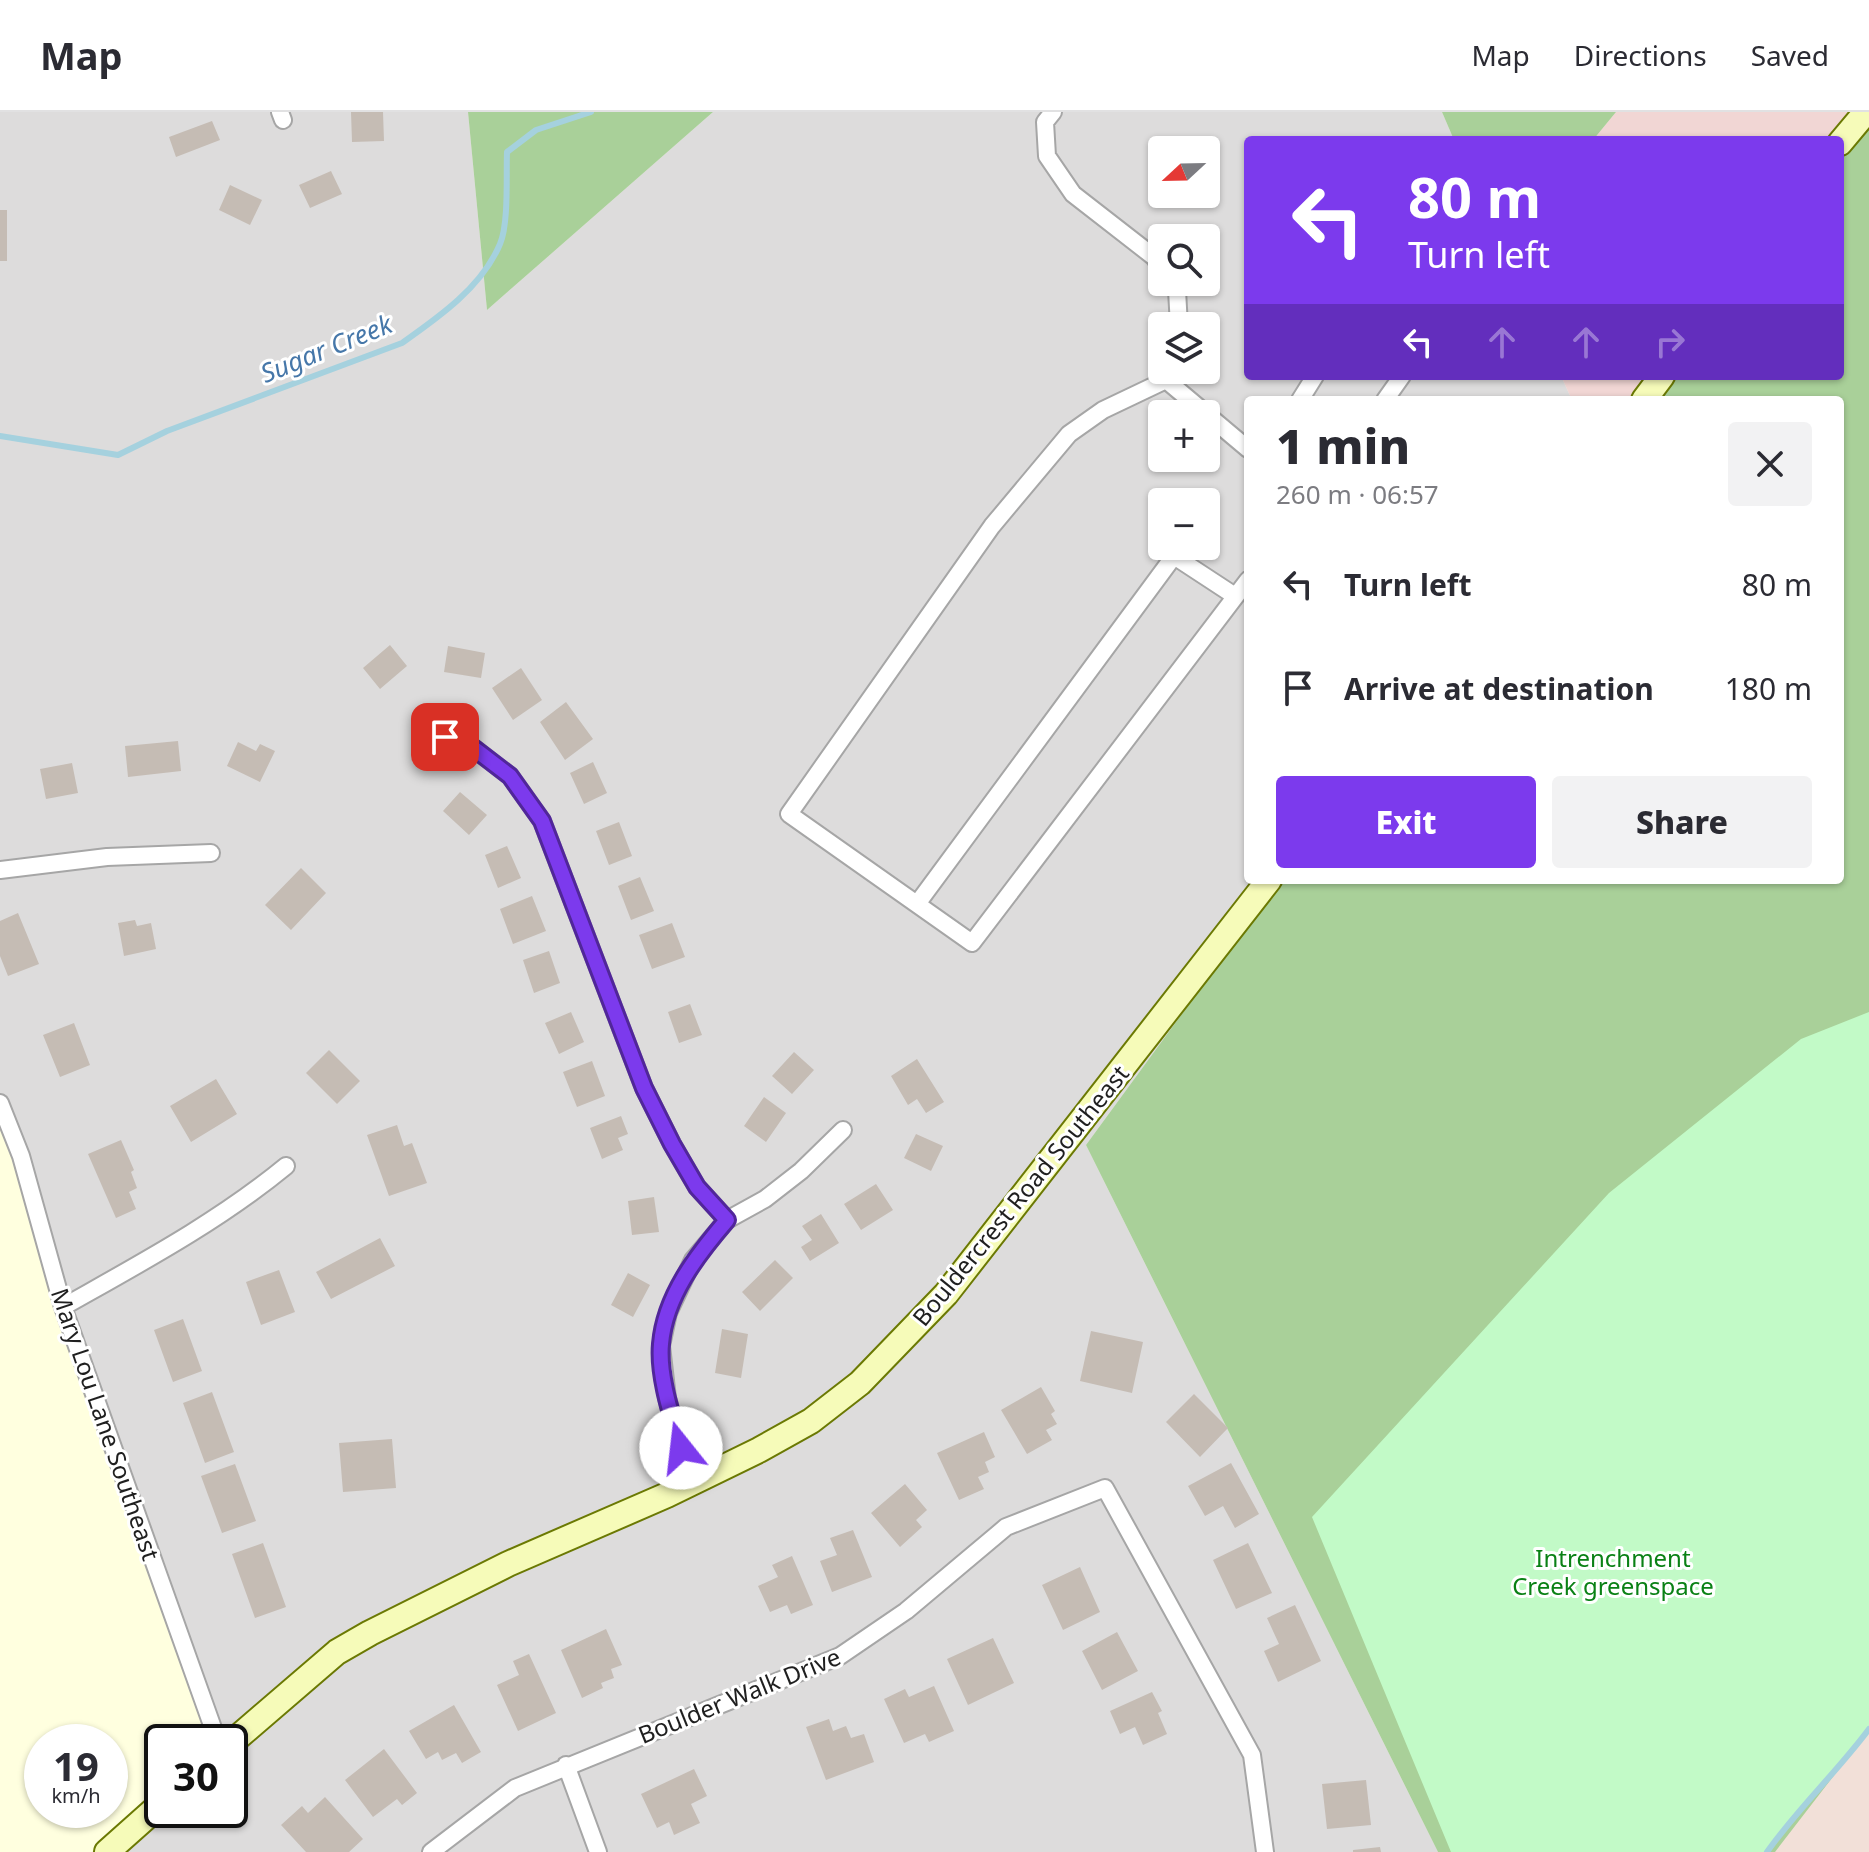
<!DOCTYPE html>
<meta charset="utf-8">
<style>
:root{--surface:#fff;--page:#f2f2f3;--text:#2b2b33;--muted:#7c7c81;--line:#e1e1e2;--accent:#7c3aed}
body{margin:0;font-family:"Noto Sans",sans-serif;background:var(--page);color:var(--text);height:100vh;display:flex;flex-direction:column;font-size:30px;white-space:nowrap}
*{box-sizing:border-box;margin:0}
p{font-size:26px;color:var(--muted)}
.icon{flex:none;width:44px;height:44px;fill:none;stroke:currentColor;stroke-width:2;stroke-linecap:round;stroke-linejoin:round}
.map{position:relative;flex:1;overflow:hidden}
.sheet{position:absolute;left:1244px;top:284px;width:600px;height:488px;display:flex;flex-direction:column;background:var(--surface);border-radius:8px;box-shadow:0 2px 6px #0004}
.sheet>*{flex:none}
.guide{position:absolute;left:1244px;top:24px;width:600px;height:244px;border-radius:8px;box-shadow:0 2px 6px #0004;background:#7c3aed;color:#fff;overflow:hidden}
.needle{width:52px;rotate:248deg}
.tools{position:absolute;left:1148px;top:24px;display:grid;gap:16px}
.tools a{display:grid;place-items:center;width:72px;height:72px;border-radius:8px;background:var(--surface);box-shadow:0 2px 6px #0004;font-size:40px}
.speed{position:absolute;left:24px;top:1612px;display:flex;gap:16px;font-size:40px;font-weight:700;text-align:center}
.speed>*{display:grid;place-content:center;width:104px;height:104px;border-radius:50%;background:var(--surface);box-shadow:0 2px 6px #0004;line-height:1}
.speed small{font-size:20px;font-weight:400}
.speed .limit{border:4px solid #111;border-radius:12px;background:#fff;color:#111}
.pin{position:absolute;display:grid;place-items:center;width:68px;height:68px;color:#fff;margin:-34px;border-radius:16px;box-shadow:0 4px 12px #0006}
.me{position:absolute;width:88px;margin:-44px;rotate:344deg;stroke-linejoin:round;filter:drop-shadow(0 0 6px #0008)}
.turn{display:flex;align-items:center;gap:28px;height:168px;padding:0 32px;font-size:36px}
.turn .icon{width:104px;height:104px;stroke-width:2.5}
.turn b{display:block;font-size:56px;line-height:68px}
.lanes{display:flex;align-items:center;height:76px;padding:0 32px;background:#0003;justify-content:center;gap:40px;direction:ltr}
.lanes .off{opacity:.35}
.round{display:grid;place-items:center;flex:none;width:84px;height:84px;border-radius:8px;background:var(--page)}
.overview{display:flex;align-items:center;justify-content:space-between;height:136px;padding:0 32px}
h1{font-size:48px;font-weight:800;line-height:60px}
.primary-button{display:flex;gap:16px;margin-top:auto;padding:16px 32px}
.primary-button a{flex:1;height:92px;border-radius:8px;background:var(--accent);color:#fff;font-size:32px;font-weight:800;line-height:92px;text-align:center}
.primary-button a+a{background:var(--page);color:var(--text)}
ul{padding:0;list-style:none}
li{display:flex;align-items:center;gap:24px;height:104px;padding:0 32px}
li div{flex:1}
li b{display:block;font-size:30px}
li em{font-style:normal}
header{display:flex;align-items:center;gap:48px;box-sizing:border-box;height:112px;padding:0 40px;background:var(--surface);border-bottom:2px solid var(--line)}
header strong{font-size:38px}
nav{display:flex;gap:44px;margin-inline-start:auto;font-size:28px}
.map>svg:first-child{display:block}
.residential{fill:#dddcdc;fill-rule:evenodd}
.commercial{fill:#f1d6d4}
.education{fill:#ffffdf;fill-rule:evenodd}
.military{fill:#f2e0d8}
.forest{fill:#a9d099}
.park{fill:#c2fac7}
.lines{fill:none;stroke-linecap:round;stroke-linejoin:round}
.stream{stroke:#a5d1de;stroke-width:6}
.building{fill:#c5bcb4}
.street-casing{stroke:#a6a6a6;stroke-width:20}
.secondary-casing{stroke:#6b7903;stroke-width:28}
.street{stroke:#fff;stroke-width:16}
.secondary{stroke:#f6fbb9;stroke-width:24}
.route-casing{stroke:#51269a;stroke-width:20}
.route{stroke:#7c3aed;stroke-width:14}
.labels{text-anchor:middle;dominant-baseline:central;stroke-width:6;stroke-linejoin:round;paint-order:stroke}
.street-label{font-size:24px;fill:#1f1f1f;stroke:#fff}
.park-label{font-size:24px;fill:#0a8115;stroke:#fff}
.water-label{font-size:26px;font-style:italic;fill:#4677a9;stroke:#fff}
</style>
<header>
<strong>Map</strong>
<nav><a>Map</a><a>Directions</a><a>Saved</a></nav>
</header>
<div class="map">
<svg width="1869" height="1740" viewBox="0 0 1869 1740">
<rect width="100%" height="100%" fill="#f0ede5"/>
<path class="residential" d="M 0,0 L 468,0 L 487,198 L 713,0 L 1442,0 L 1454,28 L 1248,28 L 1248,264 L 1561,264 L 1572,288 L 1248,288 L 1248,768 L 1283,768 L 1236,828 L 1086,1033 L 1438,1740 L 92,1740 L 162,1678 L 162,1698 L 230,1698 L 230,1630 L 212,1630 L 171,1469 L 0,991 ZM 1162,38 L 1206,38 L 1206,82 L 1162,82 ZM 1162,126 L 1206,126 L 1206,170 L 1162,170 ZM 1162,214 L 1206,214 L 1206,258 L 1162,258 ZM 1162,302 L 1206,302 L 1206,346 L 1162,346 ZM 1162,390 L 1206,390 L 1206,434 L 1162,434 Z"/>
<path class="commercial" d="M 1616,0 L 1862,0 L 1840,28 L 1593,28 Z
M 1561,264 L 1659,264 L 1641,288 L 1572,288 Z"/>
<path class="education" d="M 0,996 L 211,1630 L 162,1630 L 162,1678 L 92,1740 L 0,1740 ZM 42,1630 L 110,1630 L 110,1698 L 42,1698 Z"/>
<path class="military" d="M 1869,1617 L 1869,1740 L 1767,1740 L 1788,1710 L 1845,1649 Z"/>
<path class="forest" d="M 468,0 L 713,0 L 487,198 Z
M 1442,0 L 1616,0 L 1593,28 L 1454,28 Z
M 1869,0 L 1869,1618 L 1775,1740 L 1438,1740 L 1086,1033 L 1236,828 L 1283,768 L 1840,768 L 1840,288 L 1641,288 L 1659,264 L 1840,264 L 1840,28 Z"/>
<path class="park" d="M 1869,900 L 1869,1617 C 1837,1660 1798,1696 1767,1740 L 1451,1740 L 1312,1405 L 1609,1081 L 1801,927 Z"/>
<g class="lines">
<path class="stream" d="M 0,324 L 118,343 L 167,319 L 402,231 C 439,205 482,175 500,132 C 509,111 506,63 507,40 L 536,18 L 591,0
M 1767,1740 C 1798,1696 1837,1660 1869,1617"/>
</g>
<path class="building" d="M 351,0 L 383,0 L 384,29 L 352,30 Z
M 212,9 L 220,28 L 176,45 L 169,25 Z
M 331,59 L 342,82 L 310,96 L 299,73 Z
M 230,73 L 262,88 L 250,113 L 219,98 Z
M 0,98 L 7,98 L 7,149 L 0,149 Z
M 390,533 L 407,554 L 380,577 L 363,556 Z
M 448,534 L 485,541 L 481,566 L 444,560 Z
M 521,556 L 542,588 L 513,608 L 492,576 Z
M 566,590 L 593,627 L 565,648 L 540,610 Z
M 178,629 L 181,659 L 128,665 L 125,634 Z
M 238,630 L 256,639 L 260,632 L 275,639 L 260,670 L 227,654 Z
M 593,650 L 607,681 L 584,692 L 570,661 Z
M 72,651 L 78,681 L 46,687 L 40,657 Z
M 460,680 L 487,703 L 469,723 L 443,699 Z
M 619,710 L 632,744 L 609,753 L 596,719 Z
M 507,734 L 521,766 L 498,776 L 485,743 Z
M 301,756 L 326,781 L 291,818 L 265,793 Z
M 640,765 L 654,799 L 631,808 L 618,774 Z
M 532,784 L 546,819 L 513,832 L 500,797 Z
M 18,801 L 39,852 L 8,864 L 0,844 L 0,809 Z
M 135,808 L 137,814 L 151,811 L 156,837 L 124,844 L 118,811 Z
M 672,811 L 685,845 L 652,857 L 639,823 Z
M 549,839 L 560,871 L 534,881 L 523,848 Z
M 690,892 L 702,923 L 679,931 L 668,900 Z
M 571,900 L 584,930 L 559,942 L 545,911 Z
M 74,911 L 90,953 L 60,965 L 43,923 Z
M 329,938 L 360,969 L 337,992 L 306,961 Z
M 794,940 L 814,958 L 792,982 L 772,964 Z
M 917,947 L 944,990 L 926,1001 L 917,987 L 908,993 L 891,964 Z
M 592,949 L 605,984 L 577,995 L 563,960 Z
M 216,967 L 237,1002 L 191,1030 L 170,994 Z
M 764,985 L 786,1001 L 766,1030 L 744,1014 Z
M 621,1004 L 628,1022 L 618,1026 L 623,1038 L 602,1047 L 590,1016 Z
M 397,1013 L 404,1034 L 412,1031 L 427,1071 L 389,1084 L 367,1023 Z
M 916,1022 L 943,1034 L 931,1059 L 904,1046 Z
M 121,1028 L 134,1058 L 131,1060 L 137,1076 L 129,1080 L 136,1097 L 116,1106 L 88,1042 Z
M 876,1072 L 893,1098 L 861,1118 L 844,1092 Z
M 654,1085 L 659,1120 L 632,1123 L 628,1089 Z
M 821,1102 L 839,1131 L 810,1149 L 801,1135 L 812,1128 L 802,1114 Z
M 380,1126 L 395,1154 L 331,1187 L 316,1160 Z
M 775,1148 L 793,1166 L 760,1199 L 742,1180 Z
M 279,1158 L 295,1200 L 261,1213 L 246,1170 Z
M 628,1161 L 650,1173 L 633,1205 L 611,1193 Z
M 183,1207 L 202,1259 L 173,1270 L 154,1218 Z
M 722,1217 L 748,1222 L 741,1266 L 715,1261 Z
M 1091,1219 L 1143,1230 L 1132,1281 L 1080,1269 Z
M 1041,1275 L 1055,1299 L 1051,1302 L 1057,1312 L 1046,1318 L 1052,1328 L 1027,1342 L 1001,1298 Z
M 212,1280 L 234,1340 L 205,1351 L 183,1291 Z
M 1194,1282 L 1228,1316 L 1200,1345 L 1166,1310 Z
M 984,1320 L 995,1345 L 985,1350 L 989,1360 L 978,1365 L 984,1377 L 959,1388 L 937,1341 Z
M 392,1327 L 396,1376 L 343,1380 L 339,1331 Z
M 1231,1351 L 1259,1402 L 1235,1416 L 1223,1394 L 1205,1404 L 1188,1374 Z
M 235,1352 L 256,1409 L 222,1421 L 201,1364 Z
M 905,1372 L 927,1398 L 916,1408 L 922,1415 L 900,1435 L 871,1401 Z
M 853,1418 L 872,1465 L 832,1480 L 820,1449 L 837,1443 L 830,1426 Z
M 263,1431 L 286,1495 L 255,1506 L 232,1442 Z
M 1248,1431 L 1272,1481 L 1236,1497 L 1213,1448 Z
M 792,1444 L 813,1493 L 791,1502 L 787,1493 L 770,1500 L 758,1474 L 778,1465 L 772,1453 Z
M 1080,1455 L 1100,1500 L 1063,1518 L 1042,1473 Z
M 1295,1493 L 1321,1549 L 1278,1570 L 1264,1539 L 1279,1532 L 1267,1506 Z
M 606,1517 L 622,1553 L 611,1557 L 614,1566 L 601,1571 L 603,1576 L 582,1586 L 561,1538 Z
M 1117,1520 L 1138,1559 L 1102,1578 L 1082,1539 Z
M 993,1526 L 1014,1571 L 968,1593 L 947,1547 Z
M 529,1542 L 556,1601 L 518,1619 L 497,1573 L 519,1563 L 513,1549 Z
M 934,1574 L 954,1619 L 929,1630 L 925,1622 L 904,1631 L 884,1587 L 905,1577 L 909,1585 Z
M 1152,1580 L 1162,1599 L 1158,1601 L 1167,1622 L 1143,1633 L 1135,1615 L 1120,1622 L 1110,1599 Z
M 454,1593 L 481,1640 L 462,1651 L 456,1641 L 442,1648 L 438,1640 L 426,1647 L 409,1619 Z
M 829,1607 L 833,1619 L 846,1614 L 851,1626 L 864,1622 L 874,1650 L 826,1668 L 806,1615 Z
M 384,1637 L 417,1681 L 402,1693 L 397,1687 L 373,1705 L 345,1668 Z
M 694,1657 L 707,1684 L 691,1692 L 700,1711 L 674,1723 L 669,1710 L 657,1716 L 641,1682 Z
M 1366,1668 L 1371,1713 L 1327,1717 L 1322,1672 Z
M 325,1685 L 363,1727 L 349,1740 L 306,1740 L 281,1713 L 302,1694 L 308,1701 Z
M 1380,1735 L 1381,1740 L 1353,1740 L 1353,1738 Z"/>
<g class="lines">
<defs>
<path id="street" d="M 280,0 L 283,8
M 1053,0 L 1045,10 L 1047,44 L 1073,82 L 1154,145 L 1162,157
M 1172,170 L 1177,178 L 1179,214
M 1166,268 L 1103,298 L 1069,322 L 992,414 L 789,702 L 972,831 L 1248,468
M 1166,268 L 1248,337
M 1300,288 L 1315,264
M 1385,288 L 1402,264
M 427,622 L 463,628 L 510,664 L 542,709 L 644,976 L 672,1032 L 697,1075 L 727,1108
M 0,758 L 107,745 L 211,741
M 917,792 L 1174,444 L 1235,484
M 0,991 L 21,1044 L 63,1195 L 218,1630
M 63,1195 C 139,1152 218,1110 286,1054
M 702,1367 L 681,1336 L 667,1286 L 661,1234 L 668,1201 L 693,1148 L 727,1108 L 765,1087 L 801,1059 L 843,1018
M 566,1653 L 598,1740
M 431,1740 L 515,1676 L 840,1544 L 906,1499 L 1006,1415 L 1105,1376 L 1252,1643 L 1265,1740"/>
<path id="secondary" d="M 1840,31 L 1866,0
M 1644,288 L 1662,264
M 230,1632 L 337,1540 L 370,1521 L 508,1452 L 667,1383 L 759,1338 L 811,1309 L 860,1271 L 946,1182 L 1269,768
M 107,1740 L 162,1691"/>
</defs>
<use href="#street" class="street-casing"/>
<use href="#secondary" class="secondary-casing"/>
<use href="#street" class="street"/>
<use href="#secondary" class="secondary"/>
</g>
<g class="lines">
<defs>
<path id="route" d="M 445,625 L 463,628 L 510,664 L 542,709 L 644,976 L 672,1032 L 697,1075 L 727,1108 C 697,1143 665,1184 661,1232 C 658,1264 672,1305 681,1336"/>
</defs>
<use href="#route" class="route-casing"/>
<use href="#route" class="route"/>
</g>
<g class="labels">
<g class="street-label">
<text transform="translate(1020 1083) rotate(-51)">Bouldercrest Road Southeast</text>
<text transform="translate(106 1312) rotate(71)">Mary Lou Lane Southeast</text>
<text transform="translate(739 1583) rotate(-22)">Boulder Walk Drive</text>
</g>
<g class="park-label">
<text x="1613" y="1445">Intrenchment<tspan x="1613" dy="28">Creek greenspace</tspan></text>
</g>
<g class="water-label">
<text transform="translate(326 236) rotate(-22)">Sugar Creek</text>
</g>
</g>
</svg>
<div class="tools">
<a><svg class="needle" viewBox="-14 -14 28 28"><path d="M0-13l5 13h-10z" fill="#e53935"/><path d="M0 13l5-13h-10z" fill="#7c7c81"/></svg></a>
<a><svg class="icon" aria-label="search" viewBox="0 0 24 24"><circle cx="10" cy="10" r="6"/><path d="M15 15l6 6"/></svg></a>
<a><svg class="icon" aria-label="layers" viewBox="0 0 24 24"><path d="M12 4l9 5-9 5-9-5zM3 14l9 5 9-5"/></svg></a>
<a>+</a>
<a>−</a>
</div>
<div class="speed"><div>19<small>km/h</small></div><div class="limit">30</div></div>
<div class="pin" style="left:445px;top:625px;background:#d93025"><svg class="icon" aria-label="arrive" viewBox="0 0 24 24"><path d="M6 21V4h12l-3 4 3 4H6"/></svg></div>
<svg class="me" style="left:681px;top:1336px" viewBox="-20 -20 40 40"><circle r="19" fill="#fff"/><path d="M0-13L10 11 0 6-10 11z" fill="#7c3aed"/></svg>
<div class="guide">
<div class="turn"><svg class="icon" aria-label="left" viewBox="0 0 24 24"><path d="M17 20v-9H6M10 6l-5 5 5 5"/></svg><div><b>80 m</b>Turn left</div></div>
<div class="lanes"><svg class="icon" aria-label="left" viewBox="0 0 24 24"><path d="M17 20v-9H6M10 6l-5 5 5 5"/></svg><svg class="icon off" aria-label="ahead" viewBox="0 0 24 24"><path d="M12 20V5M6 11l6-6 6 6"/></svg><svg class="icon off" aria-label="ahead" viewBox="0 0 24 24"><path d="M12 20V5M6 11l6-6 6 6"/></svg><svg class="icon off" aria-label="right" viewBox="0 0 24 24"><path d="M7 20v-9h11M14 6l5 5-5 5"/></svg></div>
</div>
<section class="sheet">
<div class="overview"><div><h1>1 min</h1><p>260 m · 06:57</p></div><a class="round"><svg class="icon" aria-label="close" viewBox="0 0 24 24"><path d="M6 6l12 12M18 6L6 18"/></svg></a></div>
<ul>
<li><svg class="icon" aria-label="left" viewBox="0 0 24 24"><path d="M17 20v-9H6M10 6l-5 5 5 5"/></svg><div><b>Turn left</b></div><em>80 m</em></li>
<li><svg class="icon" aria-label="arrive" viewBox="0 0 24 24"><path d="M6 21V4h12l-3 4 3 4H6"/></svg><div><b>Arrive at destination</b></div><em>180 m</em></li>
</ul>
<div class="primary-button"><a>Exit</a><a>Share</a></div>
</section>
</div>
